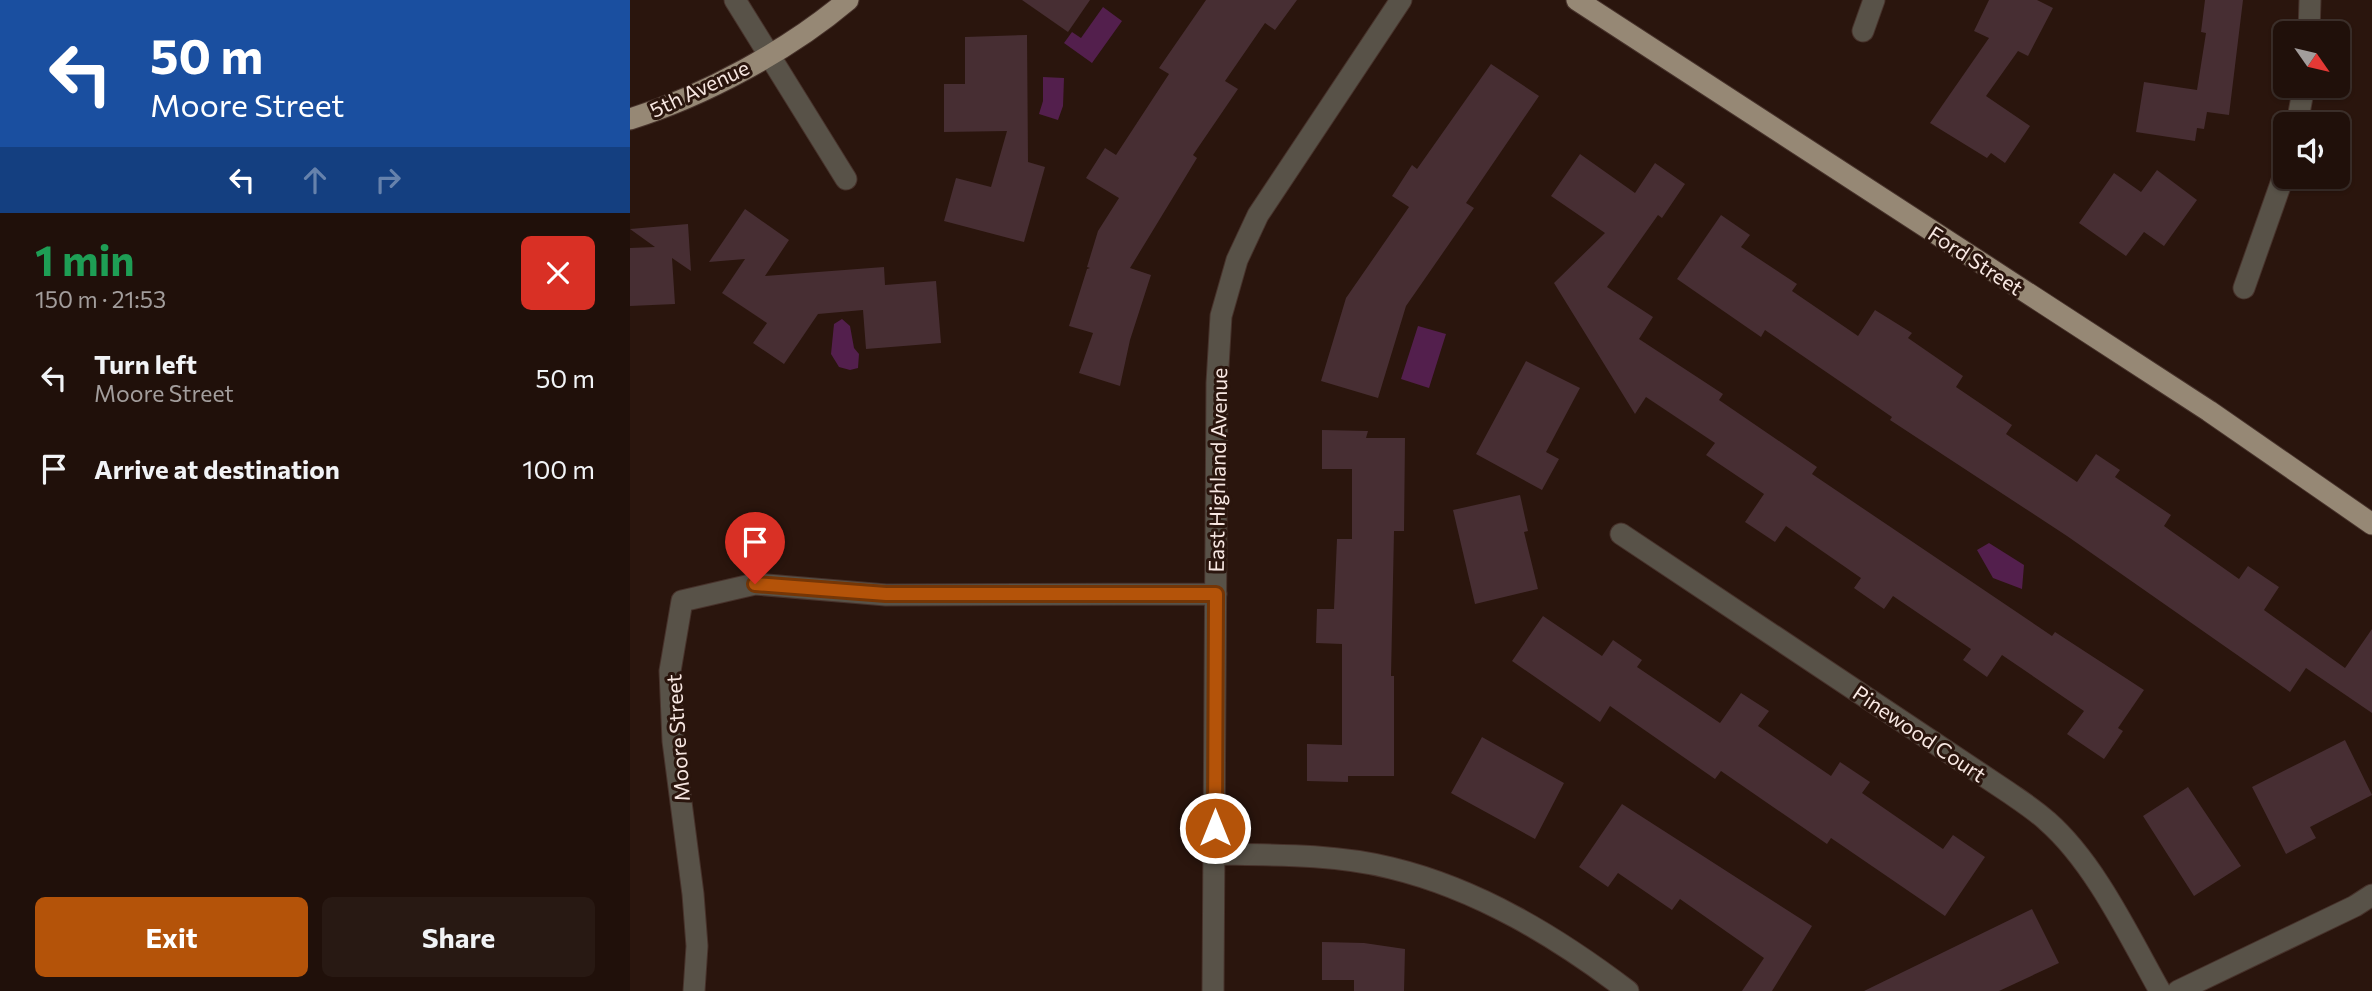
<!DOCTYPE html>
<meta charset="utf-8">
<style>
:root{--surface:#20100a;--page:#281913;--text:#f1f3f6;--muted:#a29d9c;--line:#3d302b;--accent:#b45309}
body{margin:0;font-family:Commissioner,sans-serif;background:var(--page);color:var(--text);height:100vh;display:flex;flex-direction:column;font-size:26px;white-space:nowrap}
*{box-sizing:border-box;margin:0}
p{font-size:23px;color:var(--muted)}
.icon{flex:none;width:38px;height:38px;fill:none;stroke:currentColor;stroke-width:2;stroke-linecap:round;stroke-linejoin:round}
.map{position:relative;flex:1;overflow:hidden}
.panel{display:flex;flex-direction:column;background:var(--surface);width:630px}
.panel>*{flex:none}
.banner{background:#1a4fa0;color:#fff;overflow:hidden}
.needle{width:46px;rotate:124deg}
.buttons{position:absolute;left:1643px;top:21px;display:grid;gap:14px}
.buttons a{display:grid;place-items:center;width:77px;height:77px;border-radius:10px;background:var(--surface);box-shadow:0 2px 5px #0004,0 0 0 2px var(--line);font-size:35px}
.pin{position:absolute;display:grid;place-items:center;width:60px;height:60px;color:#fff;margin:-72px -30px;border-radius:50% 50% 50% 0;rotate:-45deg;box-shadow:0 0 7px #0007}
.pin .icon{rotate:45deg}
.me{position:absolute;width:77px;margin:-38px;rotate:0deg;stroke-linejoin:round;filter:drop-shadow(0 0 5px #0008)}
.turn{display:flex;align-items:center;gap:24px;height:147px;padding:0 35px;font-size:32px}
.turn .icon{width:91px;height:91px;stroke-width:2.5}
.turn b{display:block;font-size:49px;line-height:60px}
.lanes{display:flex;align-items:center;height:66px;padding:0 35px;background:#0003;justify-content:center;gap:35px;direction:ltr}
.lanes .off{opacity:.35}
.round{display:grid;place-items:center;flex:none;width:74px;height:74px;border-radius:10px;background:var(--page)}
.headline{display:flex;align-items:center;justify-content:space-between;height:119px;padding:0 35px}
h1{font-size:42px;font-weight:700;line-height:52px;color:#1e9e55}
.primary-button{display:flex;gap:14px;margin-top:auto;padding:14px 35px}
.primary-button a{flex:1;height:80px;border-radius:10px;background:var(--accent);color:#fff;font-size:28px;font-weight:700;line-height:80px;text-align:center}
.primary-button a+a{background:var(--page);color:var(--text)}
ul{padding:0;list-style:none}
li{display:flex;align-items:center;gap:21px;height:91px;padding:0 35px}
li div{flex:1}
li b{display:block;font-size:26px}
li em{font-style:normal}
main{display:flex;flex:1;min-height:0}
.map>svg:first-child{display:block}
.water{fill:#531f4d}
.building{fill:#472e33}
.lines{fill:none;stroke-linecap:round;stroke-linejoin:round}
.minor-casing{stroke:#47322b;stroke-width:23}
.major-casing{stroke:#47322b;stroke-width:23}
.minor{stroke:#585248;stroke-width:21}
.major{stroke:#968875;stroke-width:21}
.route-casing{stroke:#753606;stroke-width:18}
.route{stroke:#b45309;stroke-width:12}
.labels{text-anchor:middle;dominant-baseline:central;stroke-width:6;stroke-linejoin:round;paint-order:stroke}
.street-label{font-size:21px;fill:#f7e7e2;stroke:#2a150d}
</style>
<main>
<section class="panel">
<div class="banner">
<div class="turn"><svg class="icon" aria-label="left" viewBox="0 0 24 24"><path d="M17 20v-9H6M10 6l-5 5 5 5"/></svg><div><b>50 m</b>Moore Street</div></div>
<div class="lanes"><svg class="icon" aria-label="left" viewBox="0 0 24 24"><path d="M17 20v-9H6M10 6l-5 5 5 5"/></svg><svg class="icon off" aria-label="ahead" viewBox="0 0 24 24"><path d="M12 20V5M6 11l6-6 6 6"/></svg><svg class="icon off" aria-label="right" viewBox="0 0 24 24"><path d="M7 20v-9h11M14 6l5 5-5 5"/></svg></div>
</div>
<div class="headline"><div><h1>1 min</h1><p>150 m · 21:53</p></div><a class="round" style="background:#d93025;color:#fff"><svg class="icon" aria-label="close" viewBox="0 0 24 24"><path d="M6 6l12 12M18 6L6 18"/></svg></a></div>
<ul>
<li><svg class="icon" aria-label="left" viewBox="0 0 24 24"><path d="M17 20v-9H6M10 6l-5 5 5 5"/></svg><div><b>Turn left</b><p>Moore Street</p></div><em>50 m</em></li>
<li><svg class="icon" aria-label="arrive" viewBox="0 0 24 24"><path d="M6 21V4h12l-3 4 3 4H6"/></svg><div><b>Arrive at destination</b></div><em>100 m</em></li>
</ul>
<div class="primary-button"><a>Exit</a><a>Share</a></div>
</section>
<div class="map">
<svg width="1742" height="991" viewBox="0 0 1742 991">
<rect width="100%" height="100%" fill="#2a150d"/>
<path class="water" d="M 473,7 L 492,21 L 462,63 L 434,43 L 442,32 L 451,38 Z
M 413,77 L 434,78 L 433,106 L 428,120 L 409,114 L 413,101 Z
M 212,319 L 220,326 L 224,348 L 229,354 L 228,368 L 220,370 L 209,367 L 201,354 L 204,324 Z
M 788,326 L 816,334 L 799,388 L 771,379 Z
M 1359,543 L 1394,565 L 1392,589 L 1363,578 L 1347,550 Z"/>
<path class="building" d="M 392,0 L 460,0 L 438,32 Z
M 576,0 L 667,0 L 645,30 L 635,23 L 595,81 L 608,89 L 563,155 L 567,158 L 500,268 L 521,275 L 500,340 L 490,386 L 449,373 L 463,333 L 439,326 L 457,269 L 460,268 L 457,267 L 468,231 L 489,198 L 456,178 L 475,148 L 486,155 L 539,74 L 529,68 Z
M 1359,0 L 1407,0 L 1423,8 L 1398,56 L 1388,51 L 1356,96 L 1400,126 L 1375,163 L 1361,153 L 1357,158 L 1300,123 L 1359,38 L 1344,31 Z
M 1575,0 L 1613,0 L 1599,115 L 1577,112 L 1574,129 L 1567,128 L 1565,141 L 1506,132 L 1514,82 L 1567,90 L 1576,33 L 1571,32 Z
M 397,35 L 398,162 L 415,167 L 394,242 L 314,221 L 326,178 L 361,187 L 377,131 L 314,132 L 314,84 L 335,84 L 335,37 Z
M 861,64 L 909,96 L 836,203 L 844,208 L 776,306 L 748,398 L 691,381 L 716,298 L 779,207 L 762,196 L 782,165 L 787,169 Z
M 950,154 L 1005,193 L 1025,163 L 1055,184 L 1032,218 L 1028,215 L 977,287 L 1023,317 L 1009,339 L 1093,394 L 1089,400 L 1187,467 L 1182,474 L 1422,636 L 1425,632 L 1514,690 L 1488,728 L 1493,731 L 1474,759 L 1437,734 L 1454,711 L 1372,655 L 1357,677 L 1333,660 L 1341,649 L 1263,596 L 1254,609 L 1224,588 L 1231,578 L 1156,526 L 1145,542 L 1115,522 L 1134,494 L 1076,455 L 1085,443 L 1016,397 L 1005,414 L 924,283 L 975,233 L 921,196 Z
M 1527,170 L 1567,200 L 1534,246 L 1514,232 L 1496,256 L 1449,223 L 1484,173 L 1511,192 Z
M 115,209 L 159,240 L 135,276 L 254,267 L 255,285 L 306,281 L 311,343 L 236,349 L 233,310 L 188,314 L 154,364 L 123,343 L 137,323 L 92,293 L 115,259 L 79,262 Z
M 1091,215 L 1120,235 L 1111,247 L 1167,284 L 1162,291 L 1228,336 L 1245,310 L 1282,333 L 1278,338 L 1333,376 L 1326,387 L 1382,425 L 1376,434 L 1447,482 L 1466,454 L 1490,470 L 1485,477 L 1541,515 L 1534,526 L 1609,579 L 1618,566 L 1649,587 L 1634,610 L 1715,668 L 1742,629 L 1742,713 L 1676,668 L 1660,692 L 1437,536 L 1260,420 L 1262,417 L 1135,330 L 1131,337 L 1047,279 Z
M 58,224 L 61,271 L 42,258 L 45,304 L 0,306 L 0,248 L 25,247 L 0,229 Z
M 896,361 L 950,388 L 916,452 L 929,459 L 912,490 L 846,454 Z
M 692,430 L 738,431 L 736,438 L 775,438 L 774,531 L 764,531 L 761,676 L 764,676 L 764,776 L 718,776 L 718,782 L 677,781 L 677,744 L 712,745 L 712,644 L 686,643 L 687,609 L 704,609 L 707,539 L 722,539 L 722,469 L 692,469 Z
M 890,495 L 898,531 L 894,532 L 908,589 L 845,604 L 823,510 Z
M 913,616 L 972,656 L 983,640 L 1012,660 L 1007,667 L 1090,723 L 1111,693 L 1139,711 L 1128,726 L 1201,776 L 1210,762 L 1240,782 L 1232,793 L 1313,849 L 1323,835 L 1355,857 L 1315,916 L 1201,838 L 1197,844 L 1091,771 L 1085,779 L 980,706 L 970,722 L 882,661 Z
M 852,737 L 934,783 L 905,839 L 821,793 Z
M 1715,740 L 1742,795 L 1680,827 L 1686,838 L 1656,854 L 1622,787 Z
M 1558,787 L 1611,866 L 1564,896 L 1513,816 Z
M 992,804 L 1182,926 L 1142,991 L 1112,991 L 1134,958 L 1050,899 L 1042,910 L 988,873 L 978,887 L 949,867 Z
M 1402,909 L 1429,963 L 1369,991 L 1234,991 Z
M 692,942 L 734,943 L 775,949 L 774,991 L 724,991 L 724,980 L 692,980 Z"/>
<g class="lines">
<defs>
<path id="minor" d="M 105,0 L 216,179
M 1233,31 L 1244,0
M 1679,33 L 1680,0
M 1667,124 L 1674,86
M 1614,288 L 1656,169
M 991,534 L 1378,792 C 1391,801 1405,810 1417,821 C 1465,863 1499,936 1530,991
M 585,854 C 643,855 705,854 761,868 C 848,889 927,937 998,991
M 64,991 L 67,946 L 63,894 L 43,741 L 40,671 L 52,601 L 125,584 L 256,595 L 586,594
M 583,991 L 587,383 L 591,316 L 607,260 L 628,215 L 771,0
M 1548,991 L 1725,906 L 1742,895"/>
<path id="major" d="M 947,0 L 1579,411 L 1742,524
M 0,119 C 74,96 159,50 218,0"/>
</defs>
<use href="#minor" class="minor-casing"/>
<use href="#major" class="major-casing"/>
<use href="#minor" class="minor"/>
<use href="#major" class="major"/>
</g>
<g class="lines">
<defs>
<path id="route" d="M 125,584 L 256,594 L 586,594 L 585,828"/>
</defs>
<use href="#route" class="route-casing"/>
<use href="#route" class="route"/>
</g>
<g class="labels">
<g class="street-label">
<text transform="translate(69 88) rotate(-25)">5th Avenue</text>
<text transform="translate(1346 260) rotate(33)">Ford Street</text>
<text transform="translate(587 470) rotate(-89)">East Highland Avenue</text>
<text transform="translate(1290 733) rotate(34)">Pinewood Court</text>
<text transform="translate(47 738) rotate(-94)">Moore Street</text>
</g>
</g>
</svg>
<div class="buttons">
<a><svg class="needle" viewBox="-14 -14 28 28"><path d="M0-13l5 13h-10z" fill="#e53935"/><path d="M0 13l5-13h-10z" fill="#a29d9c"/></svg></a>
<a><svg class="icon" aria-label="sound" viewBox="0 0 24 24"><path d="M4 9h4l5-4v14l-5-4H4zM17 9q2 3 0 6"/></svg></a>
</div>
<div class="pin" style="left:125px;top:584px;background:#d93025"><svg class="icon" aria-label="arrive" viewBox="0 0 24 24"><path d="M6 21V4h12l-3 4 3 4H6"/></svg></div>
<svg class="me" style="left:585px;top:828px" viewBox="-20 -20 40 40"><circle r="17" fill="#b45309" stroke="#fff" stroke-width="3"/><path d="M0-11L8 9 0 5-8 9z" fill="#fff"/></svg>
</div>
</main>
